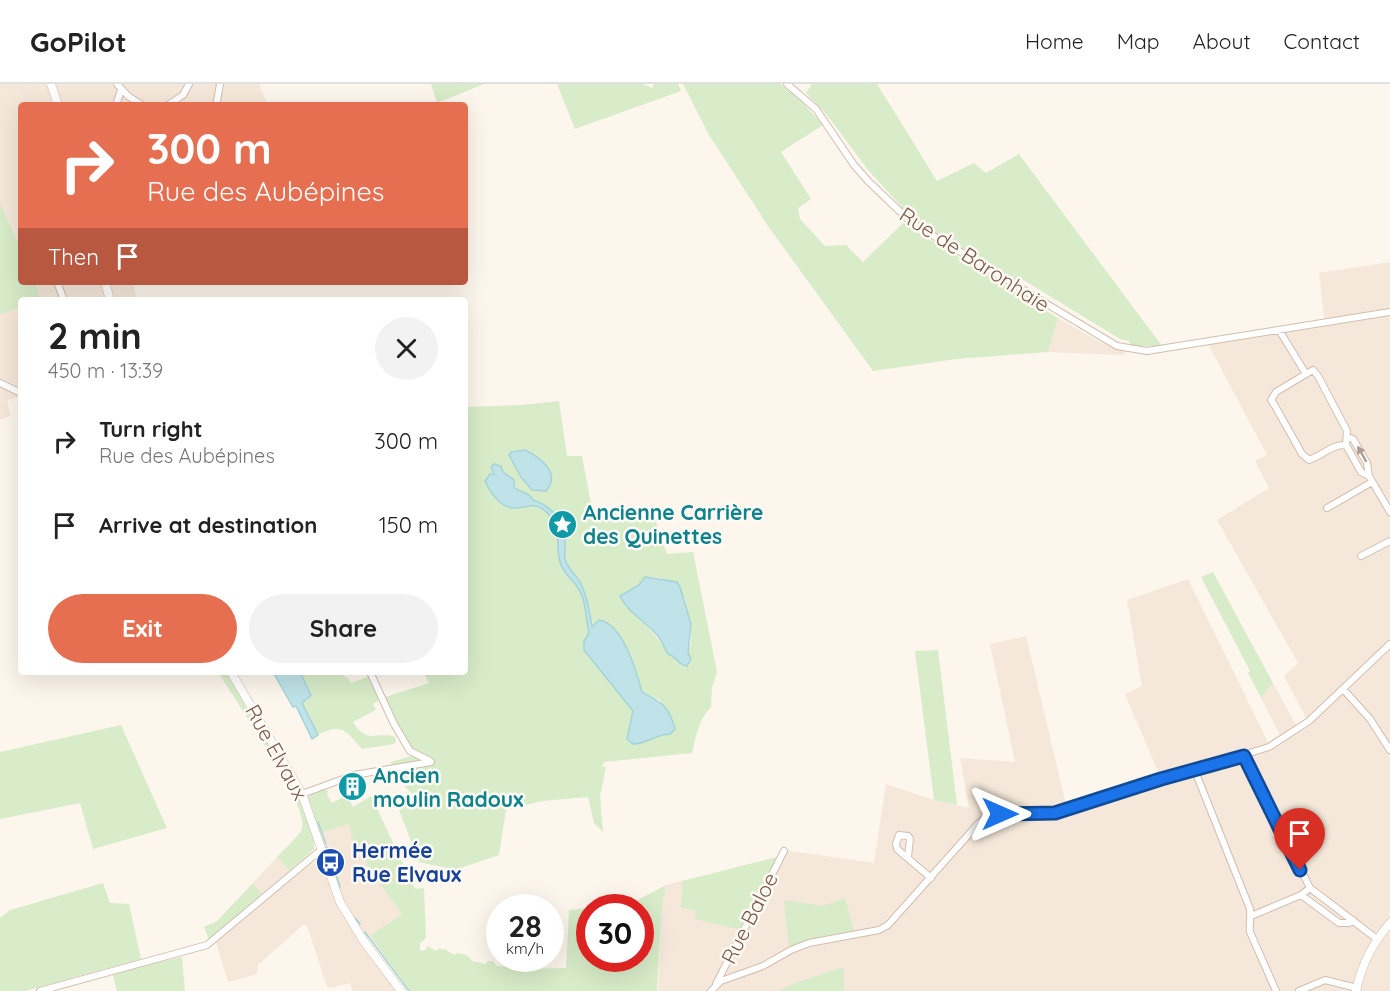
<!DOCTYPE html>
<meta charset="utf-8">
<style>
:root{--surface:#fff;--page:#f2f2f2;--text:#222;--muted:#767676;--line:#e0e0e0;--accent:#e76f51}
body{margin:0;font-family:Quicksand,sans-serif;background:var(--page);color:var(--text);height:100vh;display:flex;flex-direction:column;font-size:22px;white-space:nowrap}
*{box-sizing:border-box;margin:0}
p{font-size:20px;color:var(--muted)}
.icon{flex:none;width:33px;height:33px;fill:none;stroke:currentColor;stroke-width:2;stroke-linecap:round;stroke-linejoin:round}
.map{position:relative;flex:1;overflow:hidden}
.side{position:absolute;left:18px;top:213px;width:450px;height:378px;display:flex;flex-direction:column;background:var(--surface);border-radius:6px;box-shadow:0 6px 24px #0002}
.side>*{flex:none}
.top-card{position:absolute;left:18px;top:18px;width:450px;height:183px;border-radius:6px;box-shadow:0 6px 24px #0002;background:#e76f51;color:#fff;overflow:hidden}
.speed{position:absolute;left:486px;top:810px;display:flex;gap:12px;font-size:30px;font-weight:700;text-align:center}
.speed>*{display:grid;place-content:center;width:78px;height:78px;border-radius:50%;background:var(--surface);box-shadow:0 6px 24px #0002;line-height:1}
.speed small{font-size:15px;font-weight:400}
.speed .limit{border:9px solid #d22;background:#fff;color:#111}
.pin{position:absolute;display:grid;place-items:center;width:51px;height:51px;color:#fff;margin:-62px -26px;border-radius:50% 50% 50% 0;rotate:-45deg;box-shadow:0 0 6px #0007}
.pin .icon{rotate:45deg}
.me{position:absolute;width:66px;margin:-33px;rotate:90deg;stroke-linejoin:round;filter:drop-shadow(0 0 4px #0008)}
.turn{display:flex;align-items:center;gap:21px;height:126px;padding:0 30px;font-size:27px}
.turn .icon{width:78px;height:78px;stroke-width:2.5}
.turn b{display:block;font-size:42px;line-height:51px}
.then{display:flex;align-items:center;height:57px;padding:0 30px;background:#0003;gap:12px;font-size:22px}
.round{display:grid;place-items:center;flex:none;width:63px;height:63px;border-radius:32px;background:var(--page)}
.summary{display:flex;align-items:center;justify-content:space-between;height:102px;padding:0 30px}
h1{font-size:36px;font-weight:700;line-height:45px}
.button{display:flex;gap:12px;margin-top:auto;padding:12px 30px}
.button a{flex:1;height:69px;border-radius:36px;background:var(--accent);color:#fff;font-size:24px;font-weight:700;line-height:69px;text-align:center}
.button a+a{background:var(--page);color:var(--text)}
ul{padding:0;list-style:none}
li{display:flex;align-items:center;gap:18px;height:84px;padding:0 30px}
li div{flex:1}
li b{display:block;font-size:22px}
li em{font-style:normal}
header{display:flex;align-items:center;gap:36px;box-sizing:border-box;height:84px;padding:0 30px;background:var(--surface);border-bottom:2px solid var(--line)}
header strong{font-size:28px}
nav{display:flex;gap:33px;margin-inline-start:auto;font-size:21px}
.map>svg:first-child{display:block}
.residential{fill:#f5e8da}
.green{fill:#d8ecc9;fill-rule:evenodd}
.water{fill:#bfe3e8;stroke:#a5d3da;stroke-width:1.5}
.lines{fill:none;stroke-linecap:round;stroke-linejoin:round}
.stream{stroke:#a5d3da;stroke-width:1.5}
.minor-casing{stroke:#d1beb0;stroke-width:8}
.tertiary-casing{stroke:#d1beb0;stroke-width:9}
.minor{stroke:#fff;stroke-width:6}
.tertiary{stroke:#fff;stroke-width:8}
.oneway{fill:#af9d94}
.route-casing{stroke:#114b97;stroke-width:15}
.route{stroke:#1a73e8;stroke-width:10}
.labels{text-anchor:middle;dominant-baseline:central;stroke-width:5;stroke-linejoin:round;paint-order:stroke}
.street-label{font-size:21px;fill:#7a5c4d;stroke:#fffaf3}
.culture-label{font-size:21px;font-weight:bold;fill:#0d838f;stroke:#fffaf3;text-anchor:start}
.transit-label{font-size:21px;font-weight:bold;fill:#164399;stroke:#fffaf3;text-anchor:start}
</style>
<header>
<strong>GoPilot</strong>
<nav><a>Home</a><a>Map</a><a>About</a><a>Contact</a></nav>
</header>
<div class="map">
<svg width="1390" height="907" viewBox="0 0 1390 907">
<rect width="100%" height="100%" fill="#fdf6ec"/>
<path class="residential" d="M 0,0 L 259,0 L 268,21 L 21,21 L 21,198 L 133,198 L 137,216 L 21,216 L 21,313 L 7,316 L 11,332 L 0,336 Z
M 1390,178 L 1390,907 L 658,907 L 662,822 L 666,801 L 682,797 L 681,824 L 696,827 L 742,846 L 784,766 L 874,779 L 886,700 L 934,716 L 969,724 L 960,674 L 1015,678 L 990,560 L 1026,552 L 1067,725 L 1161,695 L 1125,610 L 1142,602 L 1127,516 L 1188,495 L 1268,658 L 1280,651 L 1261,614 L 1273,599 L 1296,641 L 1306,634 L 1284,592 L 1298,579 L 1217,436 L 1269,404 L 1255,377 L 1267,371 L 1208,260 L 1321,242 L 1324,233 L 1319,189 Z
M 1058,234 L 1100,258 L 1125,267 L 1124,271 L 1048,268 Z
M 348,739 L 357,769 L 362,767 L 368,784 L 402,830 L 367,855 L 342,817 L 319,749 Z
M 277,773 L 290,787 L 263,811 L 253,799 Z
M 312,778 L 321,781 L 350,843 L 397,907 L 353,907 L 350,899 L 329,904 L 326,900 L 308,844 L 304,840 L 258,881 L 257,890 L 228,898 L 216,858 Z"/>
<path class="green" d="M 431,0 L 484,0 L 437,19 Z
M 557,0 L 643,0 L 652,4 L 654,0 L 678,0 L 681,7 L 575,45 Z
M 683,0 L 780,0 L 802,18 L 823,41 L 781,68 L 811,115 L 798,124 L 800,135 L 825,162 L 846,161 L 863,178 L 903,139 L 1058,234 L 1048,268 L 956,275 L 873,287 L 768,142 L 709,51 Z
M 812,0 L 877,0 L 937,97 L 974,79 L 986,89 L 1019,70 L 1162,262 L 1131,262 L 1129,257 L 1120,255 L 1020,194 L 1015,199 L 918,139 L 899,124 L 901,122 L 868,86 L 827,31 L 806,9 Z
M 0,119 L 21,166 L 21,198 L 35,198 L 41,216 L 21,216 L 21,223 L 0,230 Z
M 559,317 L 567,372 L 582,372 L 593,430 L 651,424 L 667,470 L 693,468 L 717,588 L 712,603 L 711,623 C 698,636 696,652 692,669 L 604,678 L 602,683 L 606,683 L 600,712 L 603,748 L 594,739 L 588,713 L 542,717 L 506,726 L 499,771 L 455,786 L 419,778 L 399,726 L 415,713 L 394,691 L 391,678 L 414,671 L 382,614 L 429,599 L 423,588 L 465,588 L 465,323 L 521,321 ZM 495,388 L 515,399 L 514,403 L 520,407 L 511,424 L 498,417 L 490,390 ZM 645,493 L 661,494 L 685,515 L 689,536 L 691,540 L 691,560 L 688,569 L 677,577 L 672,571 L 668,570 C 654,546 637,533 621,512 L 639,501 ZM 592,544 L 620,551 L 642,608 L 660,616 L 670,650 L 628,655 L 633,627 L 584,566 L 584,557 Z
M 1213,488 L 1273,599 L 1261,614 L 1248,589 L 1250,587 L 1201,493 Z
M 938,566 L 957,721 L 934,716 L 915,567 Z
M 218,588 L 227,588 C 246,621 319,732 314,765 L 290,787 L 277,773 C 284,765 295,756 301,747 C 307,736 291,708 287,696 Z
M 300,588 L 342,588 L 342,591 L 348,594 L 351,599 L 370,592 L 381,615 L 373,620 L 376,625 L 374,627 L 353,638 C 367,661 375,647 395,653 L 396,657 L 394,660 L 362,665 C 345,646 342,639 318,651 L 302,619 L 311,611 Z
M 121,641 L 167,744 L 93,765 L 80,719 L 0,735 L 0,668 Z
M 323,705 L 328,707 L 327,711 L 332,719 L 347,711 L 353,723 L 371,712 L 415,805 L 424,804 L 426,854 L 420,859 L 420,866 L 424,867 L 428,862 L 436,867 L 440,864 L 443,866 L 445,865 L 454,871 L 458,869 L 467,871 L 472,877 L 486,880 L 487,877 L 493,877 L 497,882 L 527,885 L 566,884 L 569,826 L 589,824 L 590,874 L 640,874 L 640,824 L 590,823 L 636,817 L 666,801 L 662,822 L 657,907 L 410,907 L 370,852 L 402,830 L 368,784 L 362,767 L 357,769 L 348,740 L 320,749 L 308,714 L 311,709 Z
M 777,773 L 753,827 L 741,846 L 695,835 L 696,827 L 681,824 L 682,797 Z
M 103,799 L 110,819 L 129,820 L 141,875 L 25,907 L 0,907 L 0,834 L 10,826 Z
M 253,799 L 263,811 L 209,856 L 204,843 L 217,837 Z
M 845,814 L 855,850 L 809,859 L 789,867 L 784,816 L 822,822 Z
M 182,873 L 185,907 L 117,907 L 112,889 Z
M 844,883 L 844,907 L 778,907 L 798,898 Z"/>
<path class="water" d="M 525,366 C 539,373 562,388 546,407 L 532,406 L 521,393 L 509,371 L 511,368 Z
M 494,380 L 501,382 L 503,388 L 514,396 L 514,403 C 520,409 530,408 533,416 C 554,423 565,439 565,462 C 565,466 564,471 565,475 C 567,484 576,491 580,498 C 587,511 590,529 592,543 L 599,536 C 623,540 636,586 642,608 C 661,618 669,622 675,645 L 670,650 C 653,651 647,660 633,660 L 627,655 L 633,627 L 584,566 L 584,557 L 589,549 C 586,536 586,515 578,504 C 572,494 563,490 560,478 C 555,463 562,446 551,433 C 536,415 530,424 513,424 C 500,423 490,408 485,397 L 490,390 L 494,390 L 491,383 Z
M 645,493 L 677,498 L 680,503 L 691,540 L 688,569 L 691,575 L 687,582 C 678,581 676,572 668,570 C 664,563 661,555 656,550 C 643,535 629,530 620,512 L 639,501 Z
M 273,588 L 300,588 L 311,611 L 302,619 L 318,651 L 312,655 L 296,622 L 293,623 Z"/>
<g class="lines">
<path class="stream" d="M 318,738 L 326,760
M 327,763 L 329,771
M 331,775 L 333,780
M 334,784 L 340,803
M 355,834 L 360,840
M 365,848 L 409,907"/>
<defs>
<path id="minor" d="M 117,0 L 128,12 L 142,21
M 787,0 L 816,25 L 854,81 L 869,98 L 912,139 L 1117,262 L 1147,267 L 1390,228
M 217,17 L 220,0
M 116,21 L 121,6
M 168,21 L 183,11 L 189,0
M 57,198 L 64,216
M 1279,246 L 1306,290 L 1313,286 L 1318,292 L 1347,347 L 1346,361 L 1361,388 L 1369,392
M 1306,290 L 1276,308 L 1271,316 L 1275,322 L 1302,370 L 1309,376 C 1322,372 1332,360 1346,361
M 0,299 L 21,309
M 1348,353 L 1353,355 L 1367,379 L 1369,392 L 1390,428
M 1327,424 L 1372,398
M 1361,472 L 1390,457
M 370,588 L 394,640 L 410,667 L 430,677
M 1343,605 L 1370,635 L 1390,666
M 1244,672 L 1310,804 L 1377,855
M 1195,687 L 1250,825 C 1251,833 1249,839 1250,848 L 1276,907
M 302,710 L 354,691 L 431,678
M 908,773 L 910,755 L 908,752 L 899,751 L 896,760 L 897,765 L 931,794
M 1301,811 L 1339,839 L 1349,839 L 1353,836
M 1251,832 L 1301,811 L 1310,804
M 716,900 L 784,767
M 40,907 L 207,861 L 322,765
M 711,907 L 721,897 L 763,882 L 791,866 L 809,859 L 879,846 L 888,841 L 978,740 L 984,735 L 996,730 L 1055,729 L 1269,663 L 1309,637 L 1390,560
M 1299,907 L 1325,896 L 1357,904"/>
<path id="tertiary" d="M 51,0 L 58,21
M 105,198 L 110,216
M 231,588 L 302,710 L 340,818 L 363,856 L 401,907
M 1356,907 C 1362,880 1372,860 1390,839"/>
</defs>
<use href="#minor" class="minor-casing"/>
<use href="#tertiary" class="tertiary-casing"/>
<use href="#minor" class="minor"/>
<use href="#tertiary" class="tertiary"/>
</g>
<defs><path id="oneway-solid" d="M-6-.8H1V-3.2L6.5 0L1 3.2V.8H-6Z" transform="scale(1.5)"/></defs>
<use class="oneway" href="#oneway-solid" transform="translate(1362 370) rotate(-119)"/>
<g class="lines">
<defs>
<path id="route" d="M 1000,730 L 1055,729 L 1161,695 L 1244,672 L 1300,786"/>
</defs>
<use href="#route" class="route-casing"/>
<use href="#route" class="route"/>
</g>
<defs>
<symbol id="sight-disc" viewBox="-11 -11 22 22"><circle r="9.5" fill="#0f9aa8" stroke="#fffaf3"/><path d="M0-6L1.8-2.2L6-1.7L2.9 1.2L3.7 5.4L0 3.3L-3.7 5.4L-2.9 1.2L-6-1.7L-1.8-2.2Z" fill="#fff"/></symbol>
<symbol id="building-disc" viewBox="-11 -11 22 22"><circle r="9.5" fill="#0f9aa8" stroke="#fffaf3"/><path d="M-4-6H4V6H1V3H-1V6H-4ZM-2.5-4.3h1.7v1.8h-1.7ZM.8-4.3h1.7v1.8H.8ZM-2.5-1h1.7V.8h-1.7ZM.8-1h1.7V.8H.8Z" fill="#fff"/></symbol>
<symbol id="bus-disc" viewBox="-11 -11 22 22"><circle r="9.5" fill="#1a4fb4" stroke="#fffaf3"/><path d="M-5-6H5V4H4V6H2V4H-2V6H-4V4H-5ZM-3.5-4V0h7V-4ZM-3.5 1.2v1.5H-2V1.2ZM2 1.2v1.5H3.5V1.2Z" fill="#fff"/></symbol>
</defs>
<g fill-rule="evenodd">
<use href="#sight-disc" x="546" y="424" width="33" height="33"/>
<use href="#building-disc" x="336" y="686" width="33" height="33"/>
<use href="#bus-disc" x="314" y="762" width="33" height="33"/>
</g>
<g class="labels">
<g class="street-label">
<text transform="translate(975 175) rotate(33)">Rue de Baronhaie</text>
<text transform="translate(277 668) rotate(61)">Rue Elvaux</text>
<text transform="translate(749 834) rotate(-63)">Rue Baloe</text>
</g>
<g class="culture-label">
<text x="583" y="428">Ancienne Carrière<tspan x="583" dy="24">des Quinettes</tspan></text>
<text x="373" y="691">Ancien<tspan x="373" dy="24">moulin Radoux</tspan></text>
</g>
<g class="transit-label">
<text x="352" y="766">Hermée<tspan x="352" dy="24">Rue Elvaux</tspan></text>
</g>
</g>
</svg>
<div class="speed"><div>28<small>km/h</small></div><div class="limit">30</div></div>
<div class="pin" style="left:1300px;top:786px;background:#d93025"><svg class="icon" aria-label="arrive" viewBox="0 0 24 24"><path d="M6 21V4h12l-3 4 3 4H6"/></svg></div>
<svg class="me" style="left:1000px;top:730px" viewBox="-20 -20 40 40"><path d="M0-17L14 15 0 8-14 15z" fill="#1a73e8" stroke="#fff" stroke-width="4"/></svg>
<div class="top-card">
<div class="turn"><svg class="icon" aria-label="right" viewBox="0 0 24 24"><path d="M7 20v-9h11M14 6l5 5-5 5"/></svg><div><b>300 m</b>Rue des Aubépines</div></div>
<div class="then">Then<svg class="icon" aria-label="arrive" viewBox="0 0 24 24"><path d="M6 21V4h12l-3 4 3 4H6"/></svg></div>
</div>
<section class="side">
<div class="summary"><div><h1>2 min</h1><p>450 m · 13:39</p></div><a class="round"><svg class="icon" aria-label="close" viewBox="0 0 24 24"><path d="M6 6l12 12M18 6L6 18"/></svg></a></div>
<ul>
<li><svg class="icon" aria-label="right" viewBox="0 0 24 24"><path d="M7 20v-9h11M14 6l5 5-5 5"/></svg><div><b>Turn right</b><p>Rue des Aubépines</p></div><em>300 m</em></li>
<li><svg class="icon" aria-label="arrive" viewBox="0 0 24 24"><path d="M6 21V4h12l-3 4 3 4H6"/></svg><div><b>Arrive at destination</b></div><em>150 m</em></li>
</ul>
<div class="button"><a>Exit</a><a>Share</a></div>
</section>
</div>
